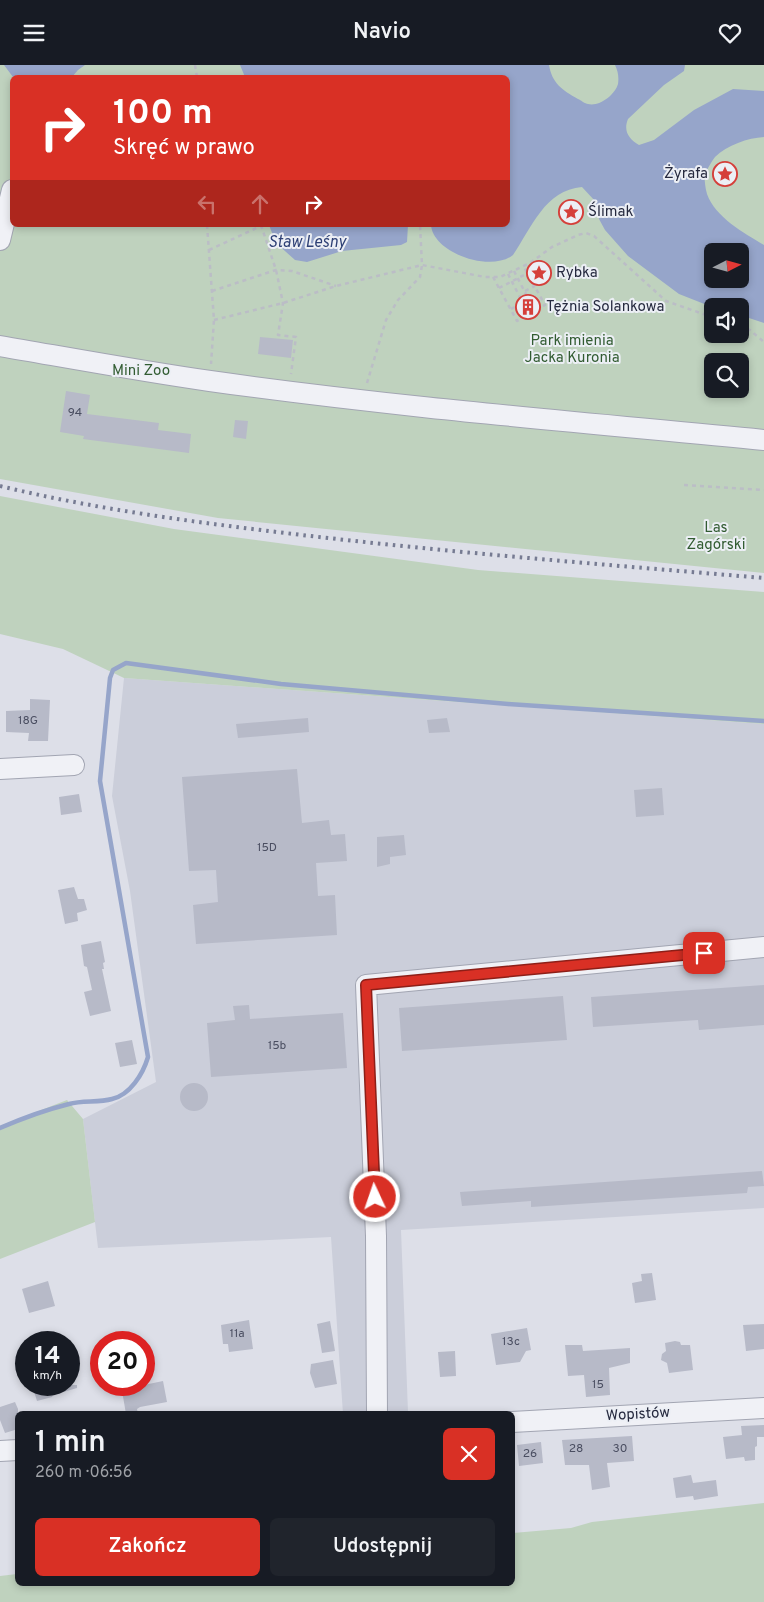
<!DOCTYPE html>
<html lang="pl">
<meta charset="utf-8">
<style>
:root{--surface:#171b24;--page:#20242c;--text:#f1f3f6;--muted:#9ea1a6;--accent:#d93025}
body{margin:0;font-family:Overpass,sans-serif;background:var(--page);color:var(--text);height:100vh;display:flex;flex-direction:column;font-size:19px;white-space:nowrap}
*{box-sizing:border-box;margin:0}
p{font-size:16px;color:var(--muted)}
.icon{flex:none;width:28px;height:28px;fill:none;stroke:currentColor;stroke-width:2;stroke-linecap:round;stroke-linejoin:round}
.map{position:relative;flex:1;overflow:hidden}
.side{position:absolute;left:15px;top:1346px;width:500px;height:175px;display:flex;flex-direction:column;background:var(--surface);border-radius:8px;box-shadow:0 2px 8px #0003}
.side>*{flex:none}
.guide{position:absolute;left:10px;top:10px;width:500px;height:152px;border-radius:8px;box-shadow:0 2px 8px #0003;background:#d93025;color:#fff;overflow:hidden}
.needle{width:32px;rotate:84deg}
.controls{position:absolute;left:704px;top:178px;display:grid;gap:10px}
.controls a{display:grid;place-items:center;width:45px;height:45px;border-radius:8px;background:var(--surface);box-shadow:0 2px 8px #0003;font-size:25px}
.speed{position:absolute;left:15px;top:1266px;display:flex;gap:10px;font-size:25px;font-weight:700;text-align:center}
.speed>*{display:grid;place-content:center;width:65px;height:65px;border-radius:50%;background:var(--surface);box-shadow:0 2px 8px #0003;line-height:1}
.speed small{font-size:12px;font-weight:400}
.speed .limit{border:8px solid #d22;background:#fff;color:#111}
.pin{position:absolute;display:grid;place-items:center;width:42px;height:42px;color:#fff;margin:-21px;border-radius:10px;box-shadow:0 2px 8px #0006}
.me{position:absolute;width:55px;margin:-28px;rotate:357deg;stroke-linejoin:round;filter:drop-shadow(0 0 4px #0008)}
.turn{display:flex;align-items:center;gap:18px;height:105px;padding:0 20px;font-size:22px}
.turn .icon{width:65px;height:65px;stroke-width:2.5}
.turn b{display:block;font-size:35px;line-height:42px}
.lanes{display:flex;align-items:center;height:48px;padding:0 20px;background:#0003;justify-content:center;gap:25px;direction:ltr}
.lanes .off{opacity:.35}
.round{display:grid;place-items:center;flex:none;width:52px;height:52px;border-radius:8px;background:var(--page)}
.head{display:flex;align-items:center;justify-content:space-between;height:85px;padding:0 20px}
h1{font-size:30px;font-weight:600;line-height:38px}
.cta{display:flex;gap:10px;margin-top:auto;padding:10px 20px}
.cta a{flex:1;height:58px;border-radius:8px;background:var(--accent);color:#fff;font-size:20px;font-weight:600;line-height:58px;text-align:center}
.cta a+a{background:var(--page);color:var(--text)}
header{display:flex;justify-content:space-between;align-items:center;height:65px;padding:0 20px;background:var(--surface);font-size:22px;font-weight:600}
.map>svg:first-child{display:block}
.built{fill:#cbceda}
.green{fill:#bfd2be;fill-rule:evenodd}
.water{fill:#96a5ca;fill-rule:evenodd}
.lines{fill:none;stroke-linecap:round;stroke-linejoin:round}
.stream{stroke:#96a5ca;stroke-width:4.5}
.building{fill:#b7bac8}
.minor-casing{stroke:#a2a5b2;stroke-width:22}
.path{stroke:#bbbdc6;stroke-width:2.5;stroke-dasharray:4 4;stroke-linecap:butt}
.minor{stroke:#f0f1f6;stroke-width:20}
.rail{stroke:#767b92;stroke-width:4;stroke-dasharray:2.5 5;stroke-linecap:butt}
.route-casing{stroke:#8d1f18;stroke-width:12}
.route{stroke:#d93025;stroke-width:9}
.labels{text-anchor:middle;dominant-baseline:central;stroke-width:4;stroke-linejoin:round;paint-order:stroke}
.number-label{font-size:12px;fill:#4a4e61}
.poi-label{font-size:15px;fill:#262a3f;stroke:#eceff5;text-anchor:start}
.park-label{font-size:15px;fill:#325c32;stroke:#eceff5}
.street-label{font-size:15px;fill:#262a3f;stroke:#eceff5}
.water-label{font-size:16px;font-style:italic;fill:#2e4075;stroke:#eceff5}
</style>
<header><svg class="icon" aria-label="menu" viewBox="0 0 24 24"><path d="M4 6h16M4 12h16M4 18h16"/></svg>Navio<svg class="icon" aria-label="heart" viewBox="0 0 24 24"><path d="M12 20l-8-8c-3-5 5-10 8-4 3-6 11-1 8 4z"/></svg></header>
<div class="map">
<svg width="764" height="1537" viewBox="0 0 764 1537">
<rect width="100%" height="100%" fill="#dddfe8"/>
<path class="built" d="M 124,613 L 764,659 L 764,1143 L 401,1165 L 408,1347 L 389,1349 L 343,1349 L 331,1172 L 98,1183 L 83,1054 L 156,1017 L 130,826 L 112,731 Z"/>
<path class="green" d="M 0,0 L 764,0 L 764,508 L 218,453 L 0,414 ZM 12,12 L 508,12 L 508,160 L 12,160 ZM 712,186 L 740,186 L 740,214 L 712,214 ZM 712,241 L 740,241 L 740,269 L 712,269 ZM 712,296 L 740,296 L 740,324 L 712,324 Z
M 0,431 L 174,464 L 478,505 L 764,527 L 764,659 L 124,613 L 63,584 L 0,569 Z
M 67,1035 L 83,1054 L 95,1157 L 0,1194 L 0,1061 Z
M 764,1438 L 764,1537 L 0,1537 L 0,1511 L 17,1509 L 18,1519 L 512,1519 L 513,1468 L 571,1463 L 592,1457 Z"/>
<path class="water" d="M 4,0 L 85,0 L 78,5 L 72,12 L 13,12 Z
M 240,0 L 549,0 C 552,18 562,25 578,34 C 581,35 585,39 588,39 C 599,42 615,30 618,19 C 619,12 618,6 615,0 L 685,0 L 684,6 L 664,20 L 628,54 C 623,66 629,74 639,80 L 654,75 L 694,45 L 733,24 L 764,26 L 764,72 C 748,73 727,80 715,92 C 711,97 708,104 704,109 C 705,116 705,123 707,129 C 715,152 744,168 764,180 L 764,258 L 740,250 L 740,241 L 712,242 L 679,229 L 628,191 L 605,165 L 599,154 L 595,136 L 582,122 C 545,125 532,162 513,190 C 491,208 433,188 431,160 L 508,160 L 508,12 L 245,12 ZM 712,186 L 740,186 L 740,214 L 712,214 Z
M 269,160 L 408,160 L 407,177 L 401,180 L 342,186 L 307,197 L 295,195 L 276,178 Z"/>
<g class="lines">
<path class="stream" d="M 0,1063 C 23,1053 45,1045 69,1039 C 83,1035 98,1038 112,1034 C 130,1030 143,1009 148,992 L 100,716 L 110,613 L 113,605 L 126,598 L 281,619 L 508,639 L 764,656"/>
</g>
<path class="building" d="M 260,272 L 293,275 L 291,293 L 258,289 Z
M 66,326 L 90,330 L 87,349 L 159,358 L 158,365 L 191,369 L 189,388 L 83,374 L 84,371 L 60,367 Z
M 235,355 L 248,356 L 246,374 L 233,372 Z
M 30,634 L 50,635 L 48,676 L 28,676 L 29,668 L 6,667 L 6,646 L 30,645 Z
M 308,653 L 309,667 L 238,673 L 236,659 Z
M 447,653 L 450,667 L 429,668 L 427,655 Z
M 297,704 L 302,758 L 329,755 L 331,770 L 345,769 L 347,796 L 316,798 L 318,831 L 335,830 L 337,870 L 196,879 L 193,840 L 218,837 L 216,805 L 189,806 L 182,712 Z
M 662,723 L 664,750 L 636,752 L 634,725 Z
M 79,729 L 82,747 L 61,750 L 59,732 Z
M 404,770 L 406,790 L 390,792 L 390,799 L 377,802 L 377,772 Z
M 74,822 L 78,834 L 84,834 L 87,845 L 77,848 L 78,856 L 65,859 L 58,825 Z
M 101,876 L 105,897 L 103,898 L 104,904 L 102,904 L 111,946 L 90,951 L 84,927 L 92,925 L 87,902 L 84,901 L 81,880 Z
M 764,920 L 764,960 L 699,965 L 698,955 L 593,962 L 591,932 Z
M 563,931 L 567,975 L 402,986 L 399,943 Z
M 249,940 L 250,954 L 343,948 L 347,1003 L 211,1012 L 207,958 L 235,955 L 233,941 Z
M 132,975 L 137,999 L 120,1002 L 115,978 Z
M180 1032a14 14 0 1 1 28 0a14 14 0 1 1-28 0Z
M 762,1106 L 764,1121 L 748,1122 L 747,1128 L 531,1142 L 531,1136 L 462,1141 L 460,1127 Z
M 652,1208 L 656,1235 L 635,1238 L 632,1218 L 642,1216 L 641,1209 Z
M 48,1216 L 55,1241 L 29,1248 L 22,1224 Z
M 249,1255 L 253,1284 L 229,1287 L 228,1279 L 223,1279 L 221,1260 Z
M 330,1256 L 335,1286 L 322,1288 L 317,1259 Z
M 764,1259 L 764,1284 L 746,1286 L 743,1260 Z
M 527,1263 L 531,1285 L 526,1286 L 520,1297 L 496,1300 L 491,1269 Z
M 675,1276 L 680,1277 L 681,1280 L 690,1280 L 693,1305 L 669,1308 L 667,1298 L 661,1295 L 662,1289 L 666,1286 L 665,1278 Z
M 565,1280 L 582,1280 L 583,1286 L 630,1283 L 630,1298 L 609,1303 L 610,1330 L 586,1332 L 584,1310 L 568,1311 Z
M 455,1286 L 456,1311 L 440,1312 L 438,1287 Z
M 333,1295 L 337,1319 L 315,1323 L 310,1308 L 311,1299 Z
M 163,1316 L 167,1337 L 140,1342 L 137,1344 L 138,1349 L 126,1349 L 121,1320 L 144,1320 Z
M 32,1320 L 77,1320 L 77,1323 L 53,1330 L 52,1332 L 37,1336 Z
M 15,1337 L 18,1344 L 18,1364 L 5,1368 L 0,1355 L 0,1342 Z
M 764,1360 L 764,1372 L 757,1372 L 757,1381 L 755,1382 L 755,1395 L 745,1396 L 744,1392 L 726,1394 L 723,1372 L 742,1370 L 741,1361 Z
M 632,1371 L 634,1396 L 607,1398 L 610,1422 L 592,1425 L 589,1400 L 565,1400 L 562,1375 Z
M 541,1377 L 543,1398 L 519,1401 L 517,1380 Z
M 691,1410 L 693,1418 L 716,1415 L 718,1431 L 694,1435 L 693,1431 L 676,1433 L 673,1413 Z"/>
<g class="lines">
<defs>
<path id="minor" d="M 0,175 L 12,125
M 0,281 C 70,293 140,306 210,316 C 394,342 579,357 764,375
M 0,704 L 74,700
M 377,1349 L 376,1171 L 366,920 L 764,882
M 512,1357 L 764,1343
M 0,1386 L 18,1385"/>
</defs>
<use href="#minor" class="minor-casing"/>
<path class="path" d="M 195,0 L 197,12
M 207,160 L 214,255 L 211,299
M 261,160 L 276,205 L 283,238 L 278,270 L 296,272 L 291,309
M 209,185 L 261,161
M 514,206 L 529,235
M 508,209 L 523,238
M 493,212 L 517,256 L 545,240 L 524,202
M 499,223 L 528,208
M 212,226 L 276,205 L 292,206 L 336,221
M 525,226 L 535,221
M 511,244 L 539,230
M 214,255 L 283,238 L 336,221 L 422,200 L 485,212 L 500,212 L 530,198 L 552,182 L 578,170 L 586,168 L 594,171 L 666,236 L 712,252
M 740,260 L 750,265 L 764,277
M 367,318 L 386,255 L 398,235 L 420,212 L 422,200 L 420,160
M 684,420 L 764,425"/>
<use href="#minor" class="minor"/>
<path class="rail" d="M 0,421 C 99,445 201,458 302,470 C 455,488 610,500 764,513"/>
</g>
<g class="lines">
<defs>
<path id="route" d="M 375,1132 L 366,920 L 704,888"/>
</defs>
<use href="#route" class="route-casing"/>
<use href="#route" class="route"/>
</g>
<defs>
<symbol id="sight-ring" viewBox="-11 -11 22 22"><circle r="9.5" fill="#eceff5" stroke="#d53f3a" stroke-width="1.5"/><path d="M0-6L1.8-2.2L6-1.7L2.9 1.2L3.7 5.4L0 3.3L-3.7 5.4L-2.9 1.2L-6-1.7L-1.8-2.2Z" fill="#d53f3a"/></symbol>
<symbol id="building-ring" viewBox="-11 -11 22 22"><circle r="9.5" fill="#eceff5" stroke="#d53f3a" stroke-width="1.5"/><path d="M-4-6H4V6H1V3H-1V6H-4ZM-2.5-4.3h1.7v1.8h-1.7ZM.8-4.3h1.7v1.8H.8ZM-2.5-1h1.7V.8h-1.7ZM.8-1h1.7V.8H.8Z" fill="#d53f3a"/></symbol>
</defs>
<g fill-rule="evenodd">
<use href="#sight-ring" x="711" y="95" width="28" height="28"/>
<use href="#sight-ring" x="557" y="133" width="28" height="28"/>
<use href="#sight-ring" x="525" y="194" width="28" height="28"/>
<use href="#building-ring" x="514" y="228" width="28" height="28"/>
</g>
<g class="labels">
<g class="number-label">
<text x="75" y="348">94</text>
<text x="28" y="656">18G</text>
<text x="267" y="783">15D</text>
<text x="277" y="981">15b</text>
<text x="237" y="1269">11a</text>
<text x="511" y="1277">13c</text>
<text x="598" y="1320">15</text>
<text x="576" y="1384">28</text>
<text x="620" y="1384">30</text>
<text x="530" y="1389">26</text>
</g>
<g class="poi-label">
<text x="708" y="109" text-anchor="end">Żyrafa</text>
<text x="588" y="147">Ślimak</text>
<text x="556" y="208">Rybka</text>
<text x="546" y="242">Tężnia Solankowa</text>
</g>
<g class="park-label">
<text x="572" y="276">Park imienia<tspan x="572" dy="17">Jacka Kuronia</tspan></text>
<text x="141" y="306">Mini Zoo</text>
<text x="716" y="463">Las<tspan x="716" dy="17">Zagórski</tspan></text>
</g>
<g class="street-label">
<text transform="translate(638 1350) rotate(-3)">Wopistów</text>
</g>
<g class="water-label">
<text x="307" y="178">Staw Leśny</text>
</g>
</g>
</svg>
<div class="controls">
<a><svg class="needle" viewBox="-14 -14 28 28"><path d="M0-13l5 13h-10z" fill="#e53935"/><path d="M0 13l5-13h-10z" fill="#9ea1a6"/></svg></a>
<a><svg class="icon" aria-label="sound" viewBox="0 0 24 24"><path d="M4 9h4l5-4v14l-5-4H4zM17 9q2 3 0 6"/></svg></a>
<a><svg class="icon" aria-label="search" viewBox="0 0 24 24"><circle cx="10" cy="10" r="6"/><path d="M15 15l6 6"/></svg></a>
</div>
<div class="speed"><div>14<small>km/h</small></div><div class="limit">20</div></div>
<div class="pin" style="left:704px;top:888px;background:#d93025"><svg class="icon" aria-label="arrive" viewBox="0 0 24 24"><path d="M6 21V4h12l-3 4 3 4H6"/></svg></div>
<svg class="me" style="left:375px;top:1132px" viewBox="-20 -20 40 40"><circle r="17" fill="#d93025" stroke="#fff" stroke-width="3"/><path d="M0-11L8 9 0 5-8 9z" fill="#fff"/></svg>
<div class="guide">
<div class="turn"><svg class="icon" aria-label="right" viewBox="0 0 24 24"><path d="M7 20v-9h11M14 6l5 5-5 5"/></svg><div><b>100 m</b>Skręć w prawo</div></div>
<div class="lanes"><svg class="icon off" aria-label="left" viewBox="0 0 24 24"><path d="M17 20v-9H6M10 6l-5 5 5 5"/></svg><svg class="icon off" aria-label="ahead" viewBox="0 0 24 24"><path d="M12 20V5M6 11l6-6 6 6"/></svg><svg class="icon" aria-label="right" viewBox="0 0 24 24"><path d="M7 20v-9h11M14 6l5 5-5 5"/></svg></div>
</div>
<section class="side">
<div class="head"><div><h1>1 min</h1><p>260 m · 06:56</p></div><a class="round" style="background:#d93025;color:#fff"><svg class="icon" aria-label="close" viewBox="0 0 24 24"><path d="M6 6l12 12M18 6L6 18"/></svg></a></div>
<div class="cta"><a>Zakończ</a><a>Udostępnij</a></div>
</section>
</div>
